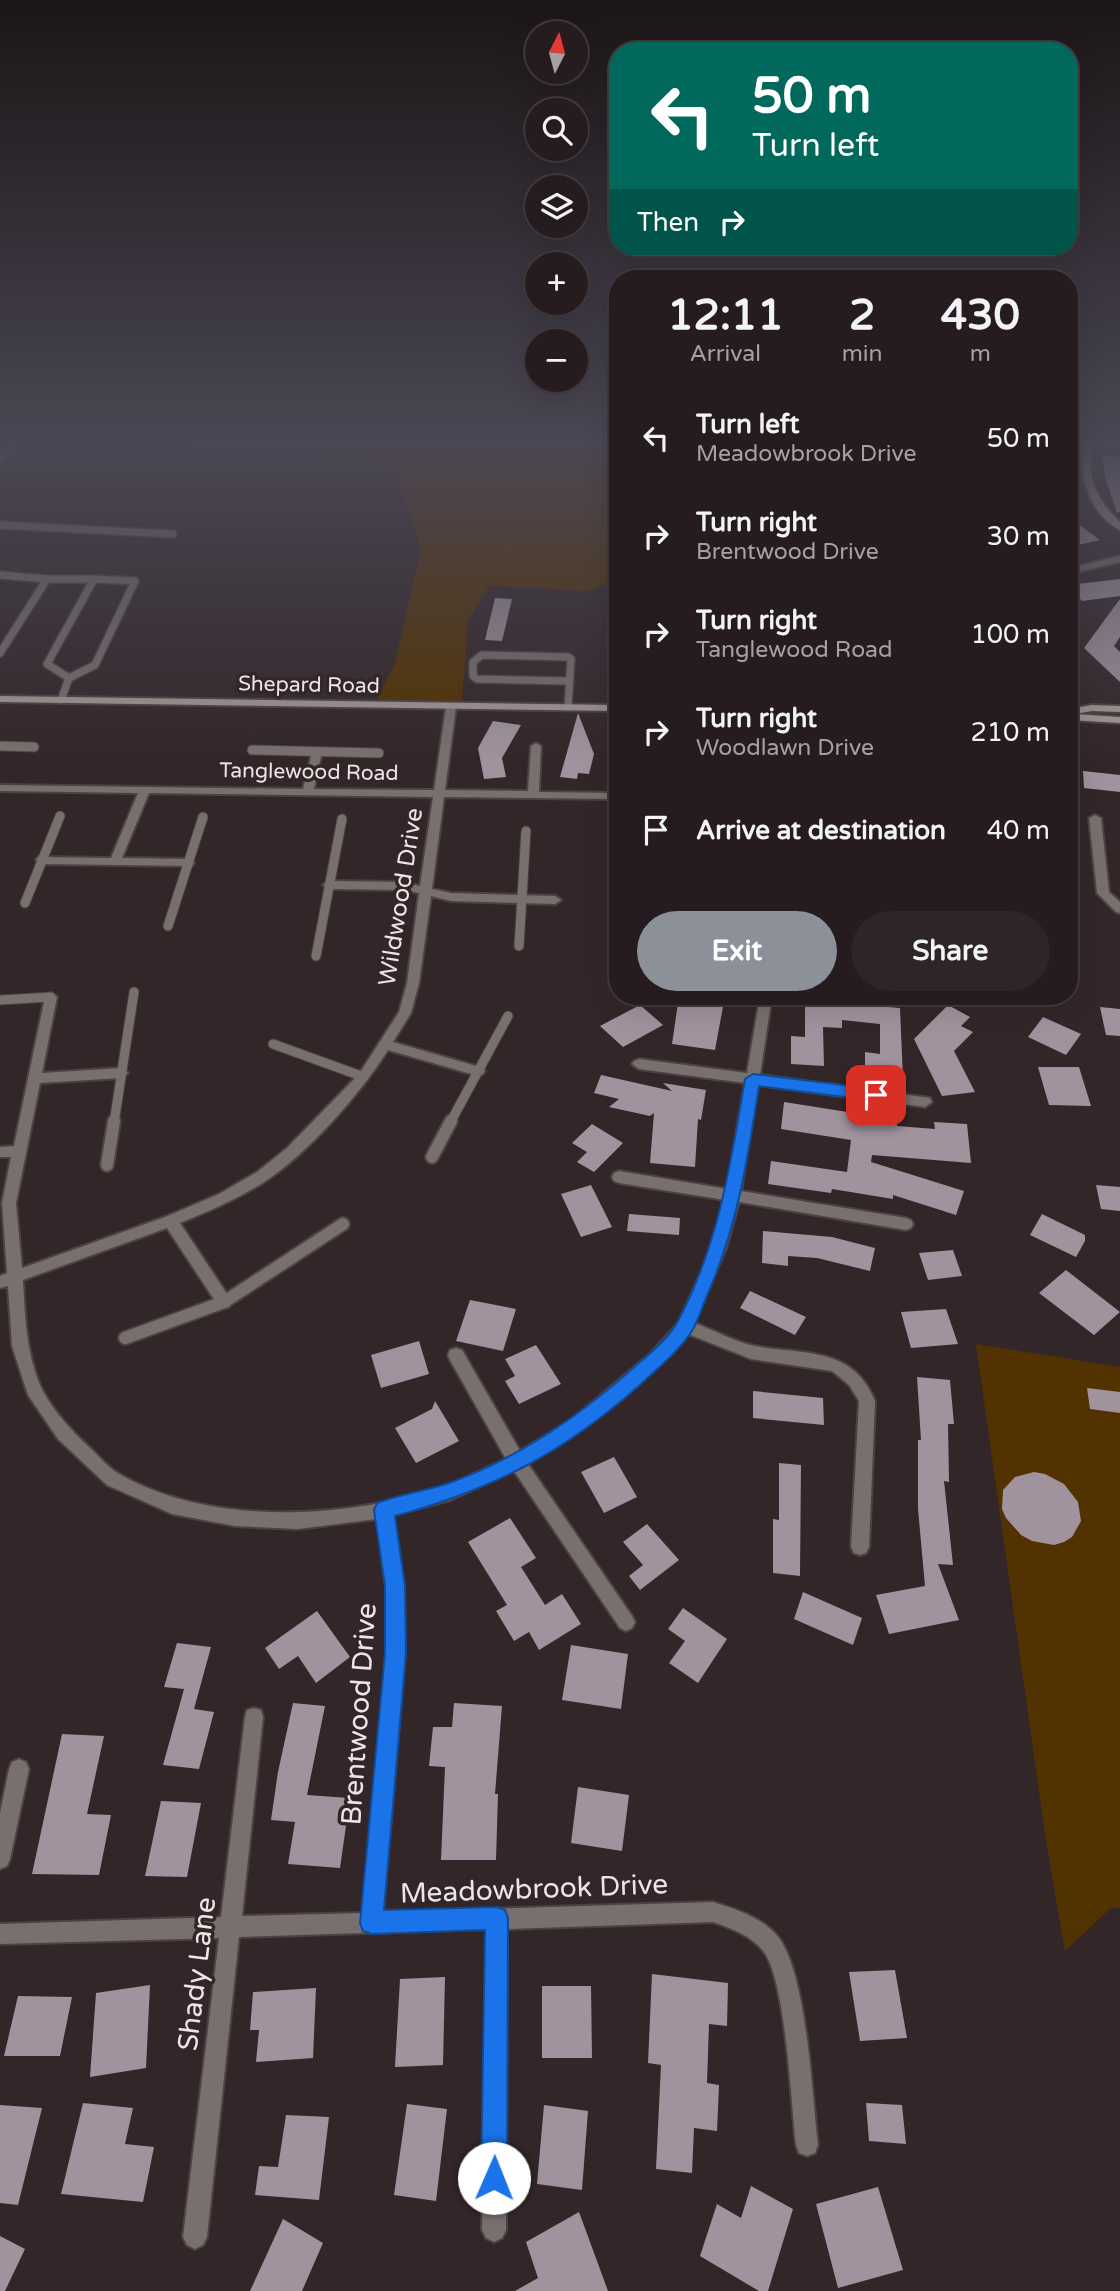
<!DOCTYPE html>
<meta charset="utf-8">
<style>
:root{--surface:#261c1f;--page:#2e2528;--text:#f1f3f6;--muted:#a4a1a4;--line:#423a3d;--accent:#8c9099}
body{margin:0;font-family:"Varela Round",sans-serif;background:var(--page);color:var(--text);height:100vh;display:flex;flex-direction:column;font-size:26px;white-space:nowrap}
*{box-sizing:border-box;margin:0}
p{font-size:23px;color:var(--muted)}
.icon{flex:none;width:38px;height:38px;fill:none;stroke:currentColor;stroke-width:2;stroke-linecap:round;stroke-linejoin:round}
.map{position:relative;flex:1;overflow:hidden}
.side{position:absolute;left:609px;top:270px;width:469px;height:735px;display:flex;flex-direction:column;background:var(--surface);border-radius:28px;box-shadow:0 7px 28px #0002,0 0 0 2px var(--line)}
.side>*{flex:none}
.top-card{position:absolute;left:609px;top:42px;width:469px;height:214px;border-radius:28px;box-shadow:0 7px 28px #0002,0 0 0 2px var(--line);background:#00695c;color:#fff;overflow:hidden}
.needle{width:46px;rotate:6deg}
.buttons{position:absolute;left:525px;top:21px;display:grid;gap:14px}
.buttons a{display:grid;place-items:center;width:63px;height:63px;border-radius:50%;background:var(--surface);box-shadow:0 7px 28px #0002,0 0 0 2px var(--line);font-size:35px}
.pin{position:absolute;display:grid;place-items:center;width:60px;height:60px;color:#fff;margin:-30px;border-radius:14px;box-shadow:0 4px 10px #0006}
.me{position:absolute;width:77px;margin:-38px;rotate:1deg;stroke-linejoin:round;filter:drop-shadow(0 0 5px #0008)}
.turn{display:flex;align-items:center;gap:24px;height:147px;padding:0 28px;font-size:32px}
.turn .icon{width:91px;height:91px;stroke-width:2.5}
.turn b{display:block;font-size:49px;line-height:60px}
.then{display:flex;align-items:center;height:66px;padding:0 28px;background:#0003;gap:14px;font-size:26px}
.eta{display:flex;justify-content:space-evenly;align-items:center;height:119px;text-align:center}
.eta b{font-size:42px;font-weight:700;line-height:49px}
.action{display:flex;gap:14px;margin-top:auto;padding:14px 28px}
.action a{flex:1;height:80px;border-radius:42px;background:var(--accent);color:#fff;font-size:28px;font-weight:700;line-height:80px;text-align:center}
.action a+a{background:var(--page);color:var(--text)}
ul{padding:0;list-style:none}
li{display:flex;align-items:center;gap:21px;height:98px;padding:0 28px}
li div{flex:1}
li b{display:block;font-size:26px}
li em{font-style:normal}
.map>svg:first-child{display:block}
.green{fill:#533201}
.building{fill:#a0939d}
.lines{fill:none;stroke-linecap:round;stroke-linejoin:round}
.lane-far2-casing{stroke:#4d4143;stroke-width:10}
.lane-far1-casing{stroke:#4d4143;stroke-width:11}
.lane-casing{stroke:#4d4143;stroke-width:16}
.street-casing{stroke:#4d4143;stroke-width:4}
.secondary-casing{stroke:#4d4143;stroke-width:4}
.lane-far2{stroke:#77706e;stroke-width:7}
.lane-far1{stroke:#77706e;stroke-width:9}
.lane{stroke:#77706e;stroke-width:12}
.street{fill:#77706e;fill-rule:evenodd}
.secondary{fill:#a39894;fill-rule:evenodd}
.route{fill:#1a73e8;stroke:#114b97;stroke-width:2}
.labels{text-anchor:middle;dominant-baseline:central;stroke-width:7;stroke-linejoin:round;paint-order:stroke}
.far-street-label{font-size:21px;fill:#ede4e5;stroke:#332629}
.street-label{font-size:24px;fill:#ede4e5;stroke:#332629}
.near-street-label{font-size:28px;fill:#ede4e5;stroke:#332629}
</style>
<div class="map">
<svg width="1120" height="2291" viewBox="0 0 1120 2291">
<rect width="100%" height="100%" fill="#332629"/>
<path class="green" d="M 55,440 L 618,440 L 618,578 L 591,591 L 489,586 L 468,620 L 462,702 L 376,701 L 395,663 L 421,549 L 397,476 L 366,456 Z
M 976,1344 L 1120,1367 L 1120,1908 L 1111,1908 L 1065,1951 L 1047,1848 Z"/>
<path class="building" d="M 1103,455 L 1120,457 L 1120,512 L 1117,513 L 1105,477 Z
M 1069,517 L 1100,540 L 1069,547 Z
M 1120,579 L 1120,596 L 1082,601 L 1069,587 L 1069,585 Z
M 495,598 L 512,599 L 502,641 L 485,640 Z
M 1120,599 L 1120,637 L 1114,646 L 1120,652 L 1120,682 L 1084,648 Z
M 578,713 L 594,754 L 589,774 L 578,773 L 577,779 L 560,777 Z
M 493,721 L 521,725 L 502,758 L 506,777 L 484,779 L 478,748 Z
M 1083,771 L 1120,775 L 1120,792 L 1084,788 Z
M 679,996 L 725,996 L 715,1050 L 672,1044 Z
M 805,1000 L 900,1008 L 903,1078 L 865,1074 L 865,1052 L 880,1054 L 880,1024 L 842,1020 L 842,1028 L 823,1027 L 824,1066 L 791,1064 L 791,1036 L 805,1037 Z
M 640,1005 L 663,1025 L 623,1047 L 600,1026 Z
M 948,1005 L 970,1017 L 961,1026 L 973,1032 L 954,1051 L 975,1092 L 942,1096 L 914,1039 Z
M 1100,1007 L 1120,1009 L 1120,1036 L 1106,1035 Z
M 1043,1017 L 1081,1034 L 1066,1055 L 1028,1037 Z
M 1038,1067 L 1079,1067 L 1091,1106 L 1049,1105 Z
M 601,1075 L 672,1091 L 663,1083 L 706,1090 L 701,1120 L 698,1119 L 695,1167 L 650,1163 L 654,1113 L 650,1116 L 609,1107 L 619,1099 L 594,1093 Z
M 784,1102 L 854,1113 L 854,1116 L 897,1119 L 897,1126 L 935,1129 L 934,1122 L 967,1124 L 971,1163 L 872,1155 L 871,1162 L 964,1191 L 956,1215 L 893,1195 L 893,1199 L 832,1189 L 831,1193 L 768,1184 L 771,1161 L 847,1172 L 851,1140 L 781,1129 Z
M 592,1124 L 623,1143 L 594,1172 L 577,1162 L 587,1152 L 572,1143 Z
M 591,1185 L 612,1227 L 581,1237 L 561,1194 Z
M 1096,1185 L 1120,1187 L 1120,1211 L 1101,1209 Z
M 629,1214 L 680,1218 L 679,1235 L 627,1231 Z
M 1042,1214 L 1085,1235 L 1085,1241 L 1076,1257 L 1030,1235 Z
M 763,1231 L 832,1237 L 875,1248 L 870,1271 L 817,1258 L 788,1256 L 788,1266 L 762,1263 Z
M 953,1250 L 962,1276 L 928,1280 L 919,1253 Z
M 1066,1270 L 1120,1312 L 1094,1335 L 1039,1293 Z
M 750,1291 L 806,1317 L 795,1335 L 740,1308 Z
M 470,1300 L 516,1309 L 503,1351 L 456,1341 Z
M 946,1309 L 958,1344 L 911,1348 L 901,1312 Z
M 419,1341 L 429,1374 L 381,1388 L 371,1355 Z
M 536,1345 L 561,1384 L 519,1404 L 505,1381 L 515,1376 L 505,1359 Z
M 917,1377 L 950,1380 L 954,1424 L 948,1424 L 949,1482 L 944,1481 L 953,1565 L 938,1564 L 959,1620 L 889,1634 L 876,1595 L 925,1586 L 918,1509 L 918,1440 L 921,1440 Z
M 1087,1388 L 1120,1392 L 1120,1413 L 1090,1409 Z
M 753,1391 L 823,1398 L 824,1425 L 753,1418 Z
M 435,1401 L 459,1441 L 416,1463 L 395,1428 L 432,1409 Z
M 614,1457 L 637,1497 L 604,1513 L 581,1472 Z
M 779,1463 L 801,1465 L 800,1576 L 773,1573 L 773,1519 L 779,1520 Z
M 1034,1472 L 1045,1474 L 1064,1484 L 1078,1502 L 1081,1521 L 1072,1537 L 1064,1542 L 1054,1545 L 1032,1541 L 1021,1535 L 1006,1518 L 1002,1509 L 1003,1490 L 1015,1477 Z
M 510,1518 L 536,1558 L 521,1567 L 545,1605 L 562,1594 L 581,1624 L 539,1650 L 529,1632 L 514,1641 L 496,1611 L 507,1605 L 468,1542 Z
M 647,1524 L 679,1560 L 640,1590 L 629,1576 L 643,1565 L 623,1542 Z
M 803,1592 L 862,1618 L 853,1645 L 794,1619 Z
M 683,1608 L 727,1639 L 698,1683 L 669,1663 L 685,1641 L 668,1629 Z
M 317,1611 L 350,1657 L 316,1683 L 298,1656 L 279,1669 L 265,1648 Z
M 177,1643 L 211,1647 L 194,1709 L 214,1712 L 199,1769 L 163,1765 L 184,1689 L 164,1687 Z
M 571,1645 L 628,1654 L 621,1709 L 562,1700 Z
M 293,1703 L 325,1706 L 307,1795 L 350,1798 L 340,1868 L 288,1864 L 295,1822 L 271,1820 L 278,1772 Z
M 454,1703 L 502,1706 L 495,1794 L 498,1794 L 496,1860 L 441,1860 L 445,1767 L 429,1766 L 433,1727 L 452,1727 Z
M 62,1734 L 104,1736 L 87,1814 L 111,1815 L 99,1875 L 32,1874 Z
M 578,1787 L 629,1795 L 622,1851 L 571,1843 Z
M 161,1801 L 201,1803 L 187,1877 L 145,1876 Z
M 895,1970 L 907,2038 L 860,2041 L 849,1972 Z
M 652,1974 L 728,1983 L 727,2026 L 709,2024 L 707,2083 L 719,2085 L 717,2131 L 694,2128 L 692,2173 L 656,2169 L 661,2065 L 648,2063 Z
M 445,1977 L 443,2065 L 395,2067 L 400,1979 Z
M 150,1985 L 146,2068 L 90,2077 L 96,1993 Z
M 542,1986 L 591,1986 L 592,2058 L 542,2058 Z
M 316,1988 L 313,2058 L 256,2062 L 259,2030 L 250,2030 L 253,1992 Z
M 18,1996 L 72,1997 L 60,2056 L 4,2056 Z
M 83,2103 L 133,2108 L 125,2144 L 154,2147 L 143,2202 L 61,2194 Z
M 866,2103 L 902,2105 L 906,2144 L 869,2141 Z
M 407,2104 L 447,2109 L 436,2201 L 394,2195 Z
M 0,2105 L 42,2108 L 18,2205 L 0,2203 Z
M 544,2105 L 588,2111 L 582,2190 L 537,2184 Z
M 286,2115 L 329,2117 L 319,2200 L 255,2195 L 259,2166 L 278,2167 Z
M 751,2186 L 793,2209 L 768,2291 L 759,2291 L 700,2256 L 717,2204 L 741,2218 Z
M 878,2187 L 903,2270 L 838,2288 L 816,2204 Z
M 579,2212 L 608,2291 L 515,2291 L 538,2278 L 526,2242 Z
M 283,2219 L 323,2243 L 302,2291 L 250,2291 Z
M 0,2236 L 25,2249 L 5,2291 L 0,2291 Z"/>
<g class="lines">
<defs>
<path id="lane-far2" d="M 0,460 L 13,445 L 7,440
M 0,525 L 173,534
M 0,575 L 47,579 L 0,653
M 47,579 L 94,579 L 47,664 L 69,678 L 61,700
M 69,678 L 95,665 L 135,581 L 94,579
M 568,681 L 477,679 L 473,676 L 473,662 L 482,655 L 568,657 L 571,659 L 568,707"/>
<path id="lane-far1" d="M 0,746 L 34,747
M 252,750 L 379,753
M 25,903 L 60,816
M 168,926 L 203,817
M 519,946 L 526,831
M 316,956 L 342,819
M 0,1000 L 51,997
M 273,1044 L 364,1077
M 114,1123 L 134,992
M 450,1123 L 508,1016"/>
<path id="lane" d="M 432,1157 L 451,1121
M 107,1165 L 114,1121
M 125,1338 L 224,1302 L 343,1224"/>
<path id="street" d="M 1090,441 L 1120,445 L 1120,449 L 1087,445 L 1087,441 Z
M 1120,556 L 1120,562 L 1069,574 L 1069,568 Z
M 451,704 L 456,707 L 445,790 L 528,791 L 531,746 L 536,743 L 541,746 L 539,792 L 618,793 L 618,799 L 444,797 L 432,889 L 451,893 L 555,896 L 561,900 L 555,904 L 451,901 L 431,896 L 419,983 L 411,1013 L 393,1042 L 483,1068 L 485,1071 L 483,1074 L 478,1076 L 388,1050 C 361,1093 309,1152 267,1180 C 240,1198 209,1211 180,1223 L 229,1297 L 232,1302 L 229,1307 L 224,1308 L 219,1307 L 167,1228 L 23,1280 C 25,1316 26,1351 40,1385 C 50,1408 71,1430 89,1447 C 99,1456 109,1469 121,1475 C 213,1527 351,1519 448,1485 C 468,1478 487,1467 506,1459 L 450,1360 L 448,1355 L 450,1350 L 456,1348 L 462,1350 L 520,1451 L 570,1421 L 650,1354 L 679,1322 L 712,1248 L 725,1200 L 619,1183 L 614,1181 L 612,1177 L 614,1173 L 619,1171 L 727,1189 L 745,1083 L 639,1069 L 632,1064 L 634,1061 L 639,1059 L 747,1073 L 760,996 L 772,996 L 760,1075 L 930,1098 L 932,1102 L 925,1107 L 758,1085 L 741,1191 L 906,1218 L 911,1220 L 913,1224 L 911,1228 L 906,1230 L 739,1202 L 726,1248 L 694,1323 C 714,1330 735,1342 755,1346 C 804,1355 853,1346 875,1401 L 869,1547 L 866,1553 L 860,1555 L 854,1553 L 851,1547 L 859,1401 L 849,1385 L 832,1371 L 751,1359 L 688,1334 C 641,1388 588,1427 528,1464 L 632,1616 L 635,1622 L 632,1628 L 626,1631 L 620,1628 L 514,1471 L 450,1500 L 393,1515 L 404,1586 L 405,1653 L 383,1912 L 713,1902 C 735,1909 764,1918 779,1938 C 807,1977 812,2094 818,2145 L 815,2153 L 807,2156 L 799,2153 L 796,2145 C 791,2104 786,1982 764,1952 C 752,1936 731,1928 713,1922 L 507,1929 L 506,2230 L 502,2238 L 494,2242 L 486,2238 L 482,2230 L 487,1929 L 239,1937 L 207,2237 L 203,2245 L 195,2249 L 187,2245 L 183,2237 L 219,1938 L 0,1944 L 0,1924 L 221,1917 L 245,1717 L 247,1710 L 254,1708 L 261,1710 L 263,1717 L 242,1916 L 363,1913 L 387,1653 L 386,1586 L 377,1519 L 298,1529 L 235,1526 L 172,1514 L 107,1485 L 58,1439 L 28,1395 L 12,1346 L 8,1286 L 0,1288 L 0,1276 L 7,1273 L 2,1203 L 11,1157 L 0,1157 L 0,1147 L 14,1146 L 45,997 L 51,993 L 57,997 L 42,1073 L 121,1068 L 128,1073 L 121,1078 L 40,1083 L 16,1203 L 22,1268 L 165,1217 L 219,1194 L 257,1172 L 287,1148 L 359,1074 L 399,1012 L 407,983 L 419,893 L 404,890 L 329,889 L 323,885 L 329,881 L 404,882 L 420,886 L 433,797 L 149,793 L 122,858 L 188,859 L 194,863 L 192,866 L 42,864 L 36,860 L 38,857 L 111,858 L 138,793 L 0,791 L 0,785 L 303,789 L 312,752 L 317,749 L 322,752 L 314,789 L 434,790 L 446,707 Z
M 1095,815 L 1101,818 L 1109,892 L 1120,902 L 1120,913 L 1116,912 L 1097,893 L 1089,818 Z
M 19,1759 L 26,1762 L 29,1769 L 10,1859 L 7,1866 L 0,1869 L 0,1813 L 9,1769 L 12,1762 Z"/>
<path id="secondary" d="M 1088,440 L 1096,440 C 1083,473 1096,499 1120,522 L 1120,530 C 1088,513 1075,472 1088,440 Z
M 0,696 L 618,705 L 618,711 L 0,702 Z
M 1092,705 L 1120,706 L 1120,712 L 1092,711 L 1075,714 L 1120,717 L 1120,723 L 1069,720 L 1069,709 Z"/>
</defs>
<use href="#lane-far2" class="lane-far2-casing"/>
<use href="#lane-far1" class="lane-far1-casing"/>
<use href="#lane" class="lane-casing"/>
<use href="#street" class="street-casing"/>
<use href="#secondary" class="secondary-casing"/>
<use href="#lane-far2" class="lane-far2"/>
<use href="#lane-far1" class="lane-far1"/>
<use href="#lane" class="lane"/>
<use href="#street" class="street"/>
<use href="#secondary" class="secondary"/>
</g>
<linearGradient id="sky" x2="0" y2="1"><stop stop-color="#1c1517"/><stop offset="0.58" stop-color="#4a4754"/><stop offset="1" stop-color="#4a4754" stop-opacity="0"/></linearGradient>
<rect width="1120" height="761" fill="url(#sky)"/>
<path class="route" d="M 753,1074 L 876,1089 L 884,1095 L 876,1101 L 759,1086 C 747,1161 739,1220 709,1291 C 703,1304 699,1319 692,1331 C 679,1351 658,1368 641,1384 C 564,1453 493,1489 395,1516 L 405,1586 L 406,1653 L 384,1910 L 497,1907 L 505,1910 L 508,1918 L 507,2178 L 504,2187 L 494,2191 L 485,2187 L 481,2178 L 485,1930 L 372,1934 L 363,1931 L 360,1923 L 385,1653 L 385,1586 L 374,1510 L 377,1503 C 400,1494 426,1491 449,1483 C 517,1459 578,1417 632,1369 C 648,1355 670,1338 679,1319 C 719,1243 731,1162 745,1079 Z"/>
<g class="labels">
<g class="far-street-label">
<text transform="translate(309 685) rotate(1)">Shepard Road</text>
<text transform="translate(309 772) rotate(1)">Tanglewood Road</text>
</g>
<g class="street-label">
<text transform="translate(401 897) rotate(-81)">Wildwood Drive</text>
</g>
<g class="near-street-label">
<text transform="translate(359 1714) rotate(-86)">Brentwood Drive</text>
<text transform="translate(534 1889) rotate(-2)">Meadowbrook Drive</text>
<text transform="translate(197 1974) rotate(-83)">Shady Lane</text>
</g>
</g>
</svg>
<div class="buttons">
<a><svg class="needle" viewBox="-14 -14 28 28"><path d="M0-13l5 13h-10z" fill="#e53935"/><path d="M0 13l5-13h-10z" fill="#a4a1a4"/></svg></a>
<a><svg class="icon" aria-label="search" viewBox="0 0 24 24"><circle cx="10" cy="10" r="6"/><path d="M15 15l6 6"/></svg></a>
<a><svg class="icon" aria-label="layers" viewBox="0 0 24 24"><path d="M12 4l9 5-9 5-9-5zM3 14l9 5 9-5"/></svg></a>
<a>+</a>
<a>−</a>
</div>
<div class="pin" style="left:876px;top:1095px;background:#d93025"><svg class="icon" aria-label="arrive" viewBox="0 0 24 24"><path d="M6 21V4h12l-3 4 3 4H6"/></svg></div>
<svg class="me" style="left:494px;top:2178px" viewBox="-20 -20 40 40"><circle r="19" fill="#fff"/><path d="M0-13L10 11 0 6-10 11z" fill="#1a73e8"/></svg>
<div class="top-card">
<div class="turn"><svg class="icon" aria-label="left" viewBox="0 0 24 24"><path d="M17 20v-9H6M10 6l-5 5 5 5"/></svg><div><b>50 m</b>Turn left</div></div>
<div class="then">Then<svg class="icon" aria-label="right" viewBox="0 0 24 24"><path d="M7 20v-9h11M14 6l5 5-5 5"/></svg></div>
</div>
<section class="side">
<div class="eta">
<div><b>12:11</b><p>Arrival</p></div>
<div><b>2</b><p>min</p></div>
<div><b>430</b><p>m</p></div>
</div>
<ul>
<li><svg class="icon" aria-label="left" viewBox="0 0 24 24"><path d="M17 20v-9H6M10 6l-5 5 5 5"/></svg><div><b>Turn left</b><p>Meadowbrook Drive</p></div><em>50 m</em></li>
<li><svg class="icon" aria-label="right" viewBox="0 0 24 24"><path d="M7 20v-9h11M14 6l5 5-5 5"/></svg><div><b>Turn right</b><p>Brentwood Drive</p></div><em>30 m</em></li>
<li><svg class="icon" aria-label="right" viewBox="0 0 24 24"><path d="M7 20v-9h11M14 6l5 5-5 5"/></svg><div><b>Turn right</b><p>Tanglewood Road</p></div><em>100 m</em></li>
<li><svg class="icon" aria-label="right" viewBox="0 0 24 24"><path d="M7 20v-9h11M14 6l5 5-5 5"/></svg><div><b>Turn right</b><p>Woodlawn Drive</p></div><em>210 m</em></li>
<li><svg class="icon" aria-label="arrive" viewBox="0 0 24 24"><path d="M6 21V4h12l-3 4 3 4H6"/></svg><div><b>Arrive at destination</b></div><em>40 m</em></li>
</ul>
<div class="action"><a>Exit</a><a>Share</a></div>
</section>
</div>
